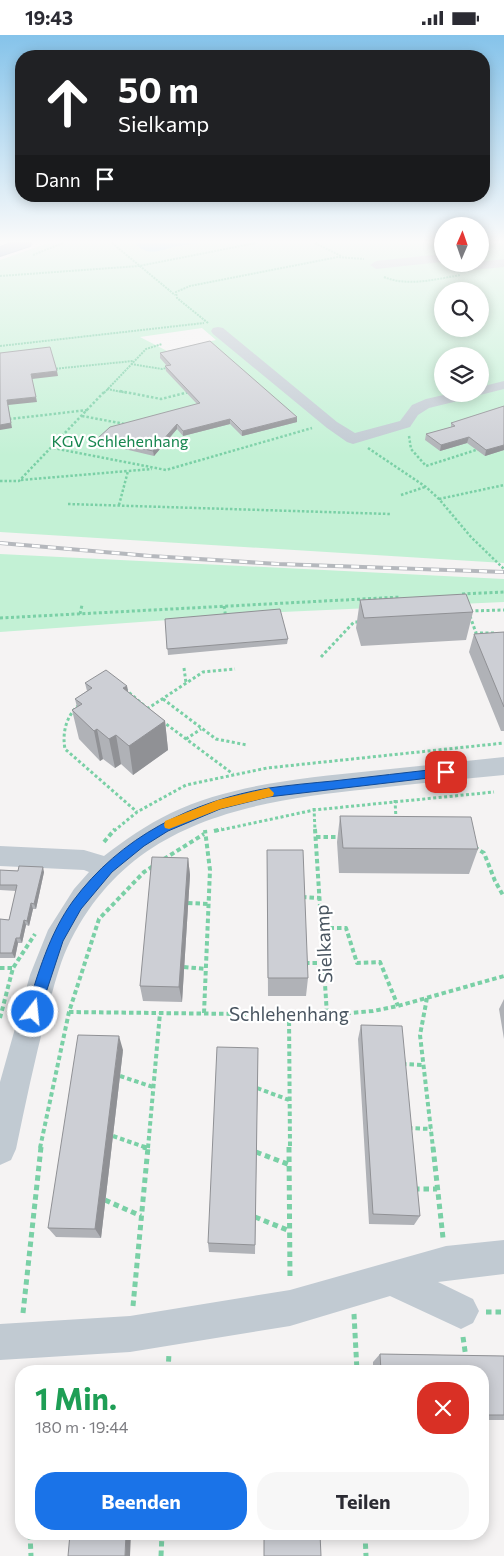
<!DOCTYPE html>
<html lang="de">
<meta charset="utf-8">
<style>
:root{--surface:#fff;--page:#f7f7f7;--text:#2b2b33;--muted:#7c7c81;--accent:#1a73e8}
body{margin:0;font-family:Commissioner,sans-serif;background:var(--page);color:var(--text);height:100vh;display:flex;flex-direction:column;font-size:19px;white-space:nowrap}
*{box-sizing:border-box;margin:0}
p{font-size:16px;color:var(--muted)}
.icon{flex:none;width:28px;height:28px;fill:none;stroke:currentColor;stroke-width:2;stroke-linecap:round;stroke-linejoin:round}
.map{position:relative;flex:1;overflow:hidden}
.drawer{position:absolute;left:15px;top:1330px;width:474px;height:175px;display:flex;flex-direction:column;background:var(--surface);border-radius:20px;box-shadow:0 2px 12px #0003}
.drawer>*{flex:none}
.guide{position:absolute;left:15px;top:15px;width:475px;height:152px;border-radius:20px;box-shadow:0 2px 12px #0003;background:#202124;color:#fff;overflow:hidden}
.needle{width:32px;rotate:2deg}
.fabs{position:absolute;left:434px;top:182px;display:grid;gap:10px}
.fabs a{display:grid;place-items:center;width:55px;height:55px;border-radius:50%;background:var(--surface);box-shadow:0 2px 12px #0003;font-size:25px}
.pin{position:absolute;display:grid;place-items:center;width:42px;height:42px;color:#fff;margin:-21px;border-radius:10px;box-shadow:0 2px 8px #0006}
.me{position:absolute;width:55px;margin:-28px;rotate:16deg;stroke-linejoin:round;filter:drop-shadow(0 0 4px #0008)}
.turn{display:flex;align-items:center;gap:18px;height:105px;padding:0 20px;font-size:22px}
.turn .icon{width:65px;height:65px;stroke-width:2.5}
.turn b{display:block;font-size:35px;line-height:42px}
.then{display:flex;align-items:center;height:48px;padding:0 20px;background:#0003;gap:10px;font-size:19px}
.round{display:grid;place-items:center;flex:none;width:52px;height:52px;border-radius:20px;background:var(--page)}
.headline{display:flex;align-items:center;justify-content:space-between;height:85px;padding:0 20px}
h1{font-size:30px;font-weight:700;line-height:38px;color:#1e9e55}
.primary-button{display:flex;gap:10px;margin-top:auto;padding:10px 20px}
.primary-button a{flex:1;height:58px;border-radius:20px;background:var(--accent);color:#fff;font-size:20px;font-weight:700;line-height:58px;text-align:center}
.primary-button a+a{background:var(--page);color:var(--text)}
.status{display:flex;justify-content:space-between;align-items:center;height:35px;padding:0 25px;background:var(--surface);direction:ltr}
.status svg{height:14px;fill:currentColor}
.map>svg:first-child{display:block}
.green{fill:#c3f1d5;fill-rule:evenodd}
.water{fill:#90daee}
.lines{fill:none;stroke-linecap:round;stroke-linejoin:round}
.highway-casing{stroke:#7690ad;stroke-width:2}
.path-far4{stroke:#7ad0a6;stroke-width:2;stroke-dasharray:2 1;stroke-linecap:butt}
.path-far3{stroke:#7ad0a6;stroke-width:2.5;stroke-dasharray:2.5 2;stroke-linecap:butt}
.path-far2{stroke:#7ad0a6;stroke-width:3;stroke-dasharray:3 2.5;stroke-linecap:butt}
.path-far1{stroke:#7ad0a6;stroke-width:4;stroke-dasharray:4.5 3;stroke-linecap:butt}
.path{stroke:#7ad0a6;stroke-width:5;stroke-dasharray:5.5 4;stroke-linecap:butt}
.minor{fill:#c1cad2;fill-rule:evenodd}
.highway{fill:#8ba5c1;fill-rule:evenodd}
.rail-casing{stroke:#b5b8bd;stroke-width:4}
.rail{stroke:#fff;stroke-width:2.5;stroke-dasharray:8;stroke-linecap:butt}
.wall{fill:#b0b2b7}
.shaded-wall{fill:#909195}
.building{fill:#cdcfd5;stroke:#909195}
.route{fill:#1a73e8;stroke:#114b97}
.slow{fill:#f59e0b}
.labels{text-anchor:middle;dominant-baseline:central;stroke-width:4.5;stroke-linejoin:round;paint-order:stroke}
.far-park-label{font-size:16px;fill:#17864f;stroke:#fff}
.street-label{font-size:19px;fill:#4a5661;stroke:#fff}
</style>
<div class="status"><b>19:43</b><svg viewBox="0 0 49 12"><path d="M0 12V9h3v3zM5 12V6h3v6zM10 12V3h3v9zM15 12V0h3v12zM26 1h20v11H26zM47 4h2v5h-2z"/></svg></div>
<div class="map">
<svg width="504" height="1521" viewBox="0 0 504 1521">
<rect width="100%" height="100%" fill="#f5f3f3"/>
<path class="green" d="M 48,208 L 135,208 C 148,221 159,216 174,212 C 182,210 190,210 199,208 L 442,208 L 442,229 L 480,229 L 480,208 L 504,208 L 504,528 L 0,497 L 0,225 ZM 442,256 L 480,256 L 480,294 L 442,294 ZM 202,293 L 216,305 L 167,316 L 140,302 ZM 442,321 L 480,321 L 480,359 L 442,359 Z
M 0,519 L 504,544 L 504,567 L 282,577 L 0,597 Z"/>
<path class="water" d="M 135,208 L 199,208 C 190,210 182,210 174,212 C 158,216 148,222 135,208 Z"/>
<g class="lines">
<defs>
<path id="highway" d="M 11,208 L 31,208 L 30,211 L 0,221 L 0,212 Z"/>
</defs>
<use href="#highway" class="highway-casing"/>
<path class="path-far4" d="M 112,208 L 175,260
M 315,208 L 341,221
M 33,220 L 63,208
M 0,241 L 139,231 L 256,208
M 384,242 C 408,252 436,244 461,240
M 208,288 L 177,263 L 176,257 L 190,251 L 338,222 L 364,224
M 0,311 L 204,288
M 131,329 L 162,334 L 170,332
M 53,334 L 133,326
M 107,354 L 127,358
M 104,358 L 146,314 L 162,309
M 186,358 L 189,357"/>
<path class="path-far3" d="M 120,356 L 161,364 L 189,357
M 82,381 L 125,389
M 0,385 L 88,375
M 409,401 L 411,414 L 426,431 L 479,414
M 53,413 L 166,435 L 312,393
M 368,413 L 426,452 L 439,464 L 471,502 L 504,534
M 21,445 L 128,436
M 0,446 L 19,446 L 105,356
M 401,460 L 425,452
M 439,464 L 504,450
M 68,469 L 390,479
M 119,470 L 128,436 L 152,434"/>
<path class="path-far2" d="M 462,559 L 504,557
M 224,571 L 226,583
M 470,576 L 504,575
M 80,579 L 82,570
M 470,581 L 476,598 L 494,598
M 0,583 L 401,562
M 321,622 L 354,587 L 359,587
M 184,633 L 186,648
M 125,654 L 148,674
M 163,664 L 216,704 L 247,710
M 79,670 C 66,681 62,698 65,714 L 137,777
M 147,674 L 203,637 L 235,634
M 162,686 L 233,739
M 186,704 L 201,694
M 395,765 L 396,784
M 314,773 L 315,796
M 114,796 L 137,777 L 186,750 L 267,733 L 504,708
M 216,796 L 314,775 L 494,757"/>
<path class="path-far1" d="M 315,794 L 327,980
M 214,796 L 222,794
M 316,802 L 341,802
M 104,807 L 115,794
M 474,812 L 484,818 L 495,846 L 504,862
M 164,824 L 204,799
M 302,862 L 320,863
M 188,868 L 209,869
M 322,893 L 346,893 L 357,928 L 380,927 L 398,971
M 305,928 L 324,928
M 184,932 L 206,934
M 0,933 L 13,933
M 427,963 L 420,1000 L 433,1113
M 69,977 L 327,980 L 373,976 L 398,971 L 504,941
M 204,978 L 210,835 L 205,795
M 289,979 L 290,1113
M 0,983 L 13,933 L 35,899
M 402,1029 L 423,1030
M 120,1041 L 153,1052
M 257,1053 L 289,1065
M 408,1093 L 431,1094
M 113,1101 L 147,1113
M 40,1113 L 69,977 L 99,884 L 144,837 L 155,830
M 148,1113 L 160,978"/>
<path class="path" d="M 143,1112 L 147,1113
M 289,1112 L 290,1245
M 433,1112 L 443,1203
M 256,1117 L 290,1130
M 414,1154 L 437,1154
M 105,1165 L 141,1181
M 255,1182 L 290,1196
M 133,1271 L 148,1112
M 486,1277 L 504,1277
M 23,1278 L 41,1112
M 354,1279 L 357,1336
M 463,1302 L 466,1323
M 168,1336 L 169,1318
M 30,1499 L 31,1521
M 365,1499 L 366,1521
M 161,1521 L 162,1499"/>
<path class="minor" d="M 442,219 L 442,227 L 376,234 L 370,230 L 376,226 Z
M 504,224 L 504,232 L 471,235 L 465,231 L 467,229 L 480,229 L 480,227 Z
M 218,292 L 223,293 L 337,387 L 355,398 L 400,386 L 412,370 L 426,364 L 448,359 L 480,359 L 480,352 L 504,346 L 504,354 L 480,360 L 476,359 L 474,362 L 429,373 L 418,380 L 410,392 L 353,409 L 347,407 L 327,393 L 213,299 L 211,296 L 213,293 Z
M 504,722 L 504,740 C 459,744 414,749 369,754 C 244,767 126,787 67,913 C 59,931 54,951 49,970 C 36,1018 26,1066 16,1114 L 11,1125 L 0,1130 L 0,1047 L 30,940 L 48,895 L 74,854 L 89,837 L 84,835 L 0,831 L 0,811 L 84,815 L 104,821 C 125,805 146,790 171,778 C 232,749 305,743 371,736 C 416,731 460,727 504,722 Z
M 504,1205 L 504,1239 L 438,1247 L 473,1264 L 479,1276 L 473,1288 L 461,1294 L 390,1261 L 290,1291 L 130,1317 L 0,1325 L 0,1289 L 130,1281 L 290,1255 L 446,1211 Z"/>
<use href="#highway" class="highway"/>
<defs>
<path id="rail" d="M 0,508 L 150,521 L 278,529 L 504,537"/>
</defs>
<use href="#rail" class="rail-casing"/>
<use href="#rail" class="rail"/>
</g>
<path class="wall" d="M 160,318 L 297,387 L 242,401 L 230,389 L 183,401 L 177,394 L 154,421 L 99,408 L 98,403 L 197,369 L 166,336 L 165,331 L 167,331 L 160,323 Z
M 504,371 L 504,415 L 485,421 L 467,408 L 440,416 L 425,405 L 426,399 L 451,392 L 451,388 Z
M 360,565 L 473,577 L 466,605 L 361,611 L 356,593 Z
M 165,584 L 288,604 L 287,609 L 168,620 Z
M 504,597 L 504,696 L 501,696 L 469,617 L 474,599 Z
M 85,648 L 127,651 L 128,657 L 165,686 L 168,715 L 133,740 L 121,729 L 115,733 L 103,724 L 100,726 L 79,704 L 72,675 L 77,672 L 75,664 L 87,656 Z
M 340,781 L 478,814 L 469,839 L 339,838 L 337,807 Z
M 267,815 L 308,943 L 306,961 L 268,961 Z
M 188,823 L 190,840 L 182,967 L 143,966 L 140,951 Z
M 0,835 L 44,837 L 36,874 L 33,874 L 29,891 L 26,890 L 22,908 L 18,908 L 15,923 L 0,923 L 0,884 L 9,885 L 16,856 L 0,855 Z
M 504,964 L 504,1004 L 499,974 Z
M 361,990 L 420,1181 L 414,1190 L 369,1189 L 358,1004 Z
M 258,1013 L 255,1219 L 209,1217 L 208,1208 Z
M 123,1015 L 101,1203 L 56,1202 L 48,1193 Z
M 380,1319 L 504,1321 L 504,1385 L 482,1385 L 482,1336 L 373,1336 L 373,1327 Z"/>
<path class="shaded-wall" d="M 57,336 L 58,341 L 32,344 L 31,339 Z
M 36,362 L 37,367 L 8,370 L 12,393 L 0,395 L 0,390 L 7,365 Z
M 297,382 L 297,387 L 242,401 L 242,396 Z
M 230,384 L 230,389 L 183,401 L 183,396 Z
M 177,389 L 177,394 L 154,421 L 153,416 Z
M 469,402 L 467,408 L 440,416 L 441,410 Z
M 504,410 L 504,415 L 485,421 L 486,415 Z
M 127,651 L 132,680 L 123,653 Z
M 165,686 L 168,715 L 133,740 L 129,711 Z
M 97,694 L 103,724 L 100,726 L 94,696 Z
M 116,700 L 121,729 L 115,733 L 109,704 Z
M 188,823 L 190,840 L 182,967 L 179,952 Z
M 43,832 L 44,837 L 36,874 L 34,869 Z
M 31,868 L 33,874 L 29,891 L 27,886 Z
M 24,885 L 26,890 L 22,908 L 20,903 Z
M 16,903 L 18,908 L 15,923 L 12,918 Z
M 119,1001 L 123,1015 L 101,1203 L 95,1194 Z
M 126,1499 L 131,1499 L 130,1521 L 125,1521 Z"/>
<path class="building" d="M 210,306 L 297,382 L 242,396 L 230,384 L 183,396 L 177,389 L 153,416 L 98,403 L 110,392 L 200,368 L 165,331 L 171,330 L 160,318 Z
M 50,312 L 57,336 L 31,339 L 36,362 L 7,365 L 11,388 L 0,390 L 0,318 Z
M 504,371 L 504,410 L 486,415 L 469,402 L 441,410 L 426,399 L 455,391 L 451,388 Z
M 466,559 L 473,577 L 364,583 L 360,565 Z
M 280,574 L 288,604 L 167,614 L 165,584 Z
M 504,597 L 504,672 L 474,599 Z
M 106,635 L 127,651 L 123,653 L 165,686 L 129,711 L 116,700 L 109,704 L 97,694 L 94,696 L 72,675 L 82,669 L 75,664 L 92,653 L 85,648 Z
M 340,781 L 471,782 L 478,814 L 343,813 Z
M 267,815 L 303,815 L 308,943 L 268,943 Z
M 152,822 L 188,823 L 179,952 L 140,951 Z
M 19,831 L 43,832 L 34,869 L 31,868 L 27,886 L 24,885 L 20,903 L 16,903 L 12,918 L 0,918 L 0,884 L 9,885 L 17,850 L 0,850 L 0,835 L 18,836 Z
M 361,990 L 402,991 L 420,1181 L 373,1179 Z
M 78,1000 L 119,1001 L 95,1194 L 48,1193 Z
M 217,1012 L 258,1013 L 255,1210 L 208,1208 Z
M 380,1319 L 504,1321 L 504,1380 L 482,1380 L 482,1336 L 381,1336 Z
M 70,1499 L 126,1499 L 125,1521 L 68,1521 Z
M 264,1499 L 320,1499 L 321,1521 L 264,1521 Z"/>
<linearGradient id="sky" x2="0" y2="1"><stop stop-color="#85c3ea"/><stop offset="0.49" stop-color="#fafafa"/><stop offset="1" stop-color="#fafafa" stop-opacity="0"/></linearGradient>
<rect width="504" height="421" fill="url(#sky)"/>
<path class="route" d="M 446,733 L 452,737 L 446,741 L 268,762 L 220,774 L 168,796 L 144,811 L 112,837 L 81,874 L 63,906 L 38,982 L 33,984 L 28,982 L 26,977 C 38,939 49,899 73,866 C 120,802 192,766 269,753 C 290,750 312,748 333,746 C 371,742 408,737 446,733 Z"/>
<path class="slow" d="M 269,753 L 274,758 L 273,761 L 220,774 L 169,794 L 165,793 L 164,790 L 165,786 L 218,765 Z"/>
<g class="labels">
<g class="far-park-label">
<text x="120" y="405">KGV Schlehenhang</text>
</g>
<g class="street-label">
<text transform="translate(323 909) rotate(-93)">Sielkamp</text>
<text x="289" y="978">Schlehenhang</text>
</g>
</g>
</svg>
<div class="fabs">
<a><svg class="needle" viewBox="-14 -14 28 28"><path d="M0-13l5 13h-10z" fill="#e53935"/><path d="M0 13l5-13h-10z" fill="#7c7c81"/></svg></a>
<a><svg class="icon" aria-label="search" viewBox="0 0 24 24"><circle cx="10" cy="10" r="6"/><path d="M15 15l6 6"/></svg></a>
<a><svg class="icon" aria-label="layers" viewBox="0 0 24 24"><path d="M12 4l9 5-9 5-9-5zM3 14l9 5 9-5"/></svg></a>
</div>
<div class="pin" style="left:446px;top:737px;background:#d93025"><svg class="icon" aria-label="arrive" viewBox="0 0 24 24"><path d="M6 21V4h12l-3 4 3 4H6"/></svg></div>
<svg class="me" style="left:33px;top:977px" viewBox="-20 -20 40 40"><circle r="17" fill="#1a73e8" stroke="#fff" stroke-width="3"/><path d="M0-11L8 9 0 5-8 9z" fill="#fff"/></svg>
<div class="guide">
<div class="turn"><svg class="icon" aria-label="ahead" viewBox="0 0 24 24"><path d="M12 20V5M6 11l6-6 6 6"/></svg><div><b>50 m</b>Sielkamp</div></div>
<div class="then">Dann<svg class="icon" aria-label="arrive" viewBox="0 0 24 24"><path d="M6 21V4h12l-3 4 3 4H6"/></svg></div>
</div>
<section class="drawer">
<div class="headline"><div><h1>1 Min.</h1><p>180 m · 19:44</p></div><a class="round" style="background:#d93025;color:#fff"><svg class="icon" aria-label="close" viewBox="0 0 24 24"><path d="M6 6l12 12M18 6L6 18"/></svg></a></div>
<div class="primary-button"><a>Beenden</a><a>Teilen</a></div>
</section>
</div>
